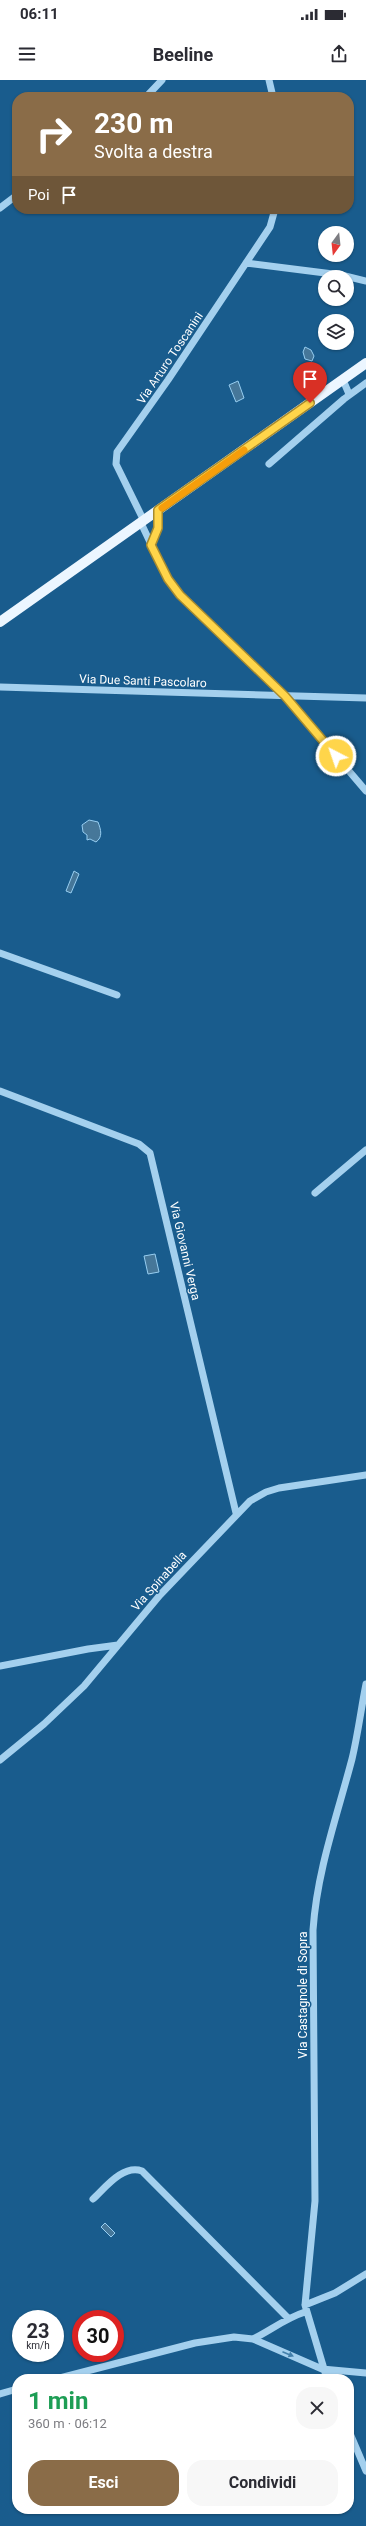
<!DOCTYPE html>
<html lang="it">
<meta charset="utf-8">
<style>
:root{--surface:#fff;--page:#f7f7f7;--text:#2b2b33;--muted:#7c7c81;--accent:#8a6c48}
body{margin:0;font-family:Roboto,sans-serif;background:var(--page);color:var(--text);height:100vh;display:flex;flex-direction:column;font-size:15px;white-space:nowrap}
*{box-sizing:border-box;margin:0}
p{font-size:13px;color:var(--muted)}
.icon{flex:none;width:22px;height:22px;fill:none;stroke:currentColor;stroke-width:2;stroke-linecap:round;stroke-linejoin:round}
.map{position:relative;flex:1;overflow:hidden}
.panel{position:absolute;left:12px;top:2294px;width:342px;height:140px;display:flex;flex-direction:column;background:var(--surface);border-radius:16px;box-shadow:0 1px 3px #0004}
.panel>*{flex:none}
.guide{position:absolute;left:12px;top:12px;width:342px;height:122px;border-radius:16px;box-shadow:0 1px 3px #0004;background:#8a6c48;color:#fff;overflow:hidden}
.needle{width:26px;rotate:195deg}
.tools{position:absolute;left:318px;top:146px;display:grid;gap:8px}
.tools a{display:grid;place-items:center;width:36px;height:36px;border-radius:50%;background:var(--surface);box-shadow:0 1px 3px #0004;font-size:20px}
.speed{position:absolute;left:12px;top:2230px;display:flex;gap:8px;font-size:20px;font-weight:700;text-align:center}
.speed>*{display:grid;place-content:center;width:52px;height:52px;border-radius:50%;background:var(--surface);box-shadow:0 1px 3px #0004;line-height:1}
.speed small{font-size:10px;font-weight:400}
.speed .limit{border:6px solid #d22;background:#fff;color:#111}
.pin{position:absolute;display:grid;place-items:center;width:34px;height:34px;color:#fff;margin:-41px -17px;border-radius:50% 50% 50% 0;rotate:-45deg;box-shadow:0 0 4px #0007}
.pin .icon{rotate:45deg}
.me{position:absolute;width:44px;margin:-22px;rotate:319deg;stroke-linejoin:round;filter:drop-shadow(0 0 3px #0008)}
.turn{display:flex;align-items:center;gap:14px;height:84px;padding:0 16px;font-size:18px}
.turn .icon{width:52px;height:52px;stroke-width:2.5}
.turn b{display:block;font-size:28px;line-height:34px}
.then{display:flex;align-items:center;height:38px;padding:0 16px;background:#0003;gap:8px;font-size:15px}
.round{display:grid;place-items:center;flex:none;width:42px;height:42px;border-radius:16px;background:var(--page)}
.head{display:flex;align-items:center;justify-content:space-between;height:68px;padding:0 16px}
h1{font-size:24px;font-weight:700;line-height:30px;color:#1e9e55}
.action{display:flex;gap:8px;margin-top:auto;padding:8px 16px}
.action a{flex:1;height:46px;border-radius:16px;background:var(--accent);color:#fff;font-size:16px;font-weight:700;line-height:46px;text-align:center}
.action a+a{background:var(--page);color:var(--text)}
.status{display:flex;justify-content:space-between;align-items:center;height:28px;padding:0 20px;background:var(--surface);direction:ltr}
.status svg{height:11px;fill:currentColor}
header{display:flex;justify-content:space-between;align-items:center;height:52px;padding:0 16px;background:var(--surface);font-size:18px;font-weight:700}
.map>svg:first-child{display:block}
.water{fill:#467799;stroke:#97cef1}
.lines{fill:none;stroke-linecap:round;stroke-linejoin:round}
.minor{stroke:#a4d0ee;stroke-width:7}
.major{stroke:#ecf6ff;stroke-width:10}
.oneway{fill:#437faa}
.route-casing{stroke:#a68a30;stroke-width:10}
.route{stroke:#ffd54a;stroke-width:7}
.slow{stroke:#f59e0b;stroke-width:7}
.labels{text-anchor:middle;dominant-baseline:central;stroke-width:3;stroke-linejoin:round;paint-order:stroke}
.street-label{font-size:12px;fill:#fff;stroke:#195c8d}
</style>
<div class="status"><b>06:11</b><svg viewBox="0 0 49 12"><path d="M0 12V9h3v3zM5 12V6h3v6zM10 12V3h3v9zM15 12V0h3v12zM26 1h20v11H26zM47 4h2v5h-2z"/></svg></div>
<header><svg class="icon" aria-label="menu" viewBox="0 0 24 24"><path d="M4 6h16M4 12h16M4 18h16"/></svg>Beeline<svg class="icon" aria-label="share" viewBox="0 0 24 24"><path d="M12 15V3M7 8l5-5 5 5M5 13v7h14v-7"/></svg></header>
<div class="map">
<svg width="366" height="2446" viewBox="0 0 366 2446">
<rect width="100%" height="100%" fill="#195c8d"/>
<path class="water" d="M 305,267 L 311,270 L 314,276 L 312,281 L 305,279 L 303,272 Z
M 238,301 L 244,318 L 236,322 L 229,305 Z
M 89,740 L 98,742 C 101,750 103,757 96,762 L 90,759 L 87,760 L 87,755 L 83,752 L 82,745 Z
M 74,791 L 79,794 L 71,813 L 66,811 Z
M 155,1174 L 159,1192 L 148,1194 L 144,1176 Z
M 105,2143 L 115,2153 L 111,2157 L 101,2147 Z"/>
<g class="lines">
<path class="minor" d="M 269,0 L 273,17
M 146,17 L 162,0
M 0,128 L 17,115
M 246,183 L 341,195 L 366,201
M 343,300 L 349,314
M 269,384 L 344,319 L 366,303
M 144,441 L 116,384 L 117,372 L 168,300 L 270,147 L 275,129
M 141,443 L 166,496 L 180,515 L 285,616 L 366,711
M 151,465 L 158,448 L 158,430
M 0,607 L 366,618
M 0,873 L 117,915
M 0,1011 L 139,1064 L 150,1073 L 236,1433
M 315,1113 L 366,1070
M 0,1586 L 88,1569 L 118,1565
M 0,1680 L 44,1644 L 84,1606 L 160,1515 L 250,1421 L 266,1412 L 279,1408 L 366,1395
M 93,2119 C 105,2108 123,2084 142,2091 L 288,2238
M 305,2225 L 335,2213 L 366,2194
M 253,2259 C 271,2250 286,2238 305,2232
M 56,2299 L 195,2263 L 234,2257 L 253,2259 L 322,2289 L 366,2293
M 327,2299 L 305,2225 L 315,2121 L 313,1850 C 317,1791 337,1736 352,1679 C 358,1654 361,1629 366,1604
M 0,2314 L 17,2309
M 349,2351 L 366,2391"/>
<path class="major" d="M 0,542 L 366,283"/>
</g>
<defs><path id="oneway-solid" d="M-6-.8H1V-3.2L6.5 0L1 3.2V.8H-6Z"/></defs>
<use class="oneway" href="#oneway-solid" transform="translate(288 2274) rotate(23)"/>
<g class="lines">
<defs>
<path id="route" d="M 310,323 L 158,430 L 158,448 L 151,465 L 168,499 L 180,515 L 285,616 L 336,676"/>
</defs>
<use href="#route" class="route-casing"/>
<use href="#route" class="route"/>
<path class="slow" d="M 162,428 L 244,370"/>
</g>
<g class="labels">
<g class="street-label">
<text transform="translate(170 278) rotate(-56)">Via Arturo Toscanini</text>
<text transform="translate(143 601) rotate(2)">Via Due Santi Pascolaro</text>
<text transform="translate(185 1171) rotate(77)">Via Giovanni Verga</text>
<text transform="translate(159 1501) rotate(-48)">Via Spinabella</text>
<text transform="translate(303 1915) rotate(-90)">Via Castagnole di Sopra</text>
</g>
</g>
</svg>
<div class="tools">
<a><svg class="needle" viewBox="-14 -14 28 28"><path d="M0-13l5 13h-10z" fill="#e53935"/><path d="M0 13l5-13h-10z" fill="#7c7c81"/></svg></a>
<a><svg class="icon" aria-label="search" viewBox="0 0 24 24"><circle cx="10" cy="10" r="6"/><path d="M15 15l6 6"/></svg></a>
<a><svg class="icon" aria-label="layers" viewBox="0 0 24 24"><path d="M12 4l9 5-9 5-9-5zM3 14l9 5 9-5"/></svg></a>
</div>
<div class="speed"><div>23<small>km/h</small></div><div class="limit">30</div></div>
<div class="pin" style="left:310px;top:323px;background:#d93025"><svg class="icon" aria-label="arrive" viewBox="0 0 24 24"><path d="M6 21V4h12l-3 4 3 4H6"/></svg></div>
<svg class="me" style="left:336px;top:676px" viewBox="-20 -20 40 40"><circle r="17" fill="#ffd54a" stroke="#fff" stroke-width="3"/><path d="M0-11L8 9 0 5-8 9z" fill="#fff"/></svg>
<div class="guide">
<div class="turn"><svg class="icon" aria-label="right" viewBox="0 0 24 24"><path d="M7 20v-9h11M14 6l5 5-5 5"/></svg><div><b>230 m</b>Svolta a destra</div></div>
<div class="then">Poi<svg class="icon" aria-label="arrive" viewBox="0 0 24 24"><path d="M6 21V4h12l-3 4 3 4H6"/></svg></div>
</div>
<section class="panel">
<div class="head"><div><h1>1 min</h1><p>360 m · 06:12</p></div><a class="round"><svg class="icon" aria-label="close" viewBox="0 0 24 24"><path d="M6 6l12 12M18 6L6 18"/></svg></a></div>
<div class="action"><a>Esci</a><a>Condividi</a></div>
</section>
</div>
